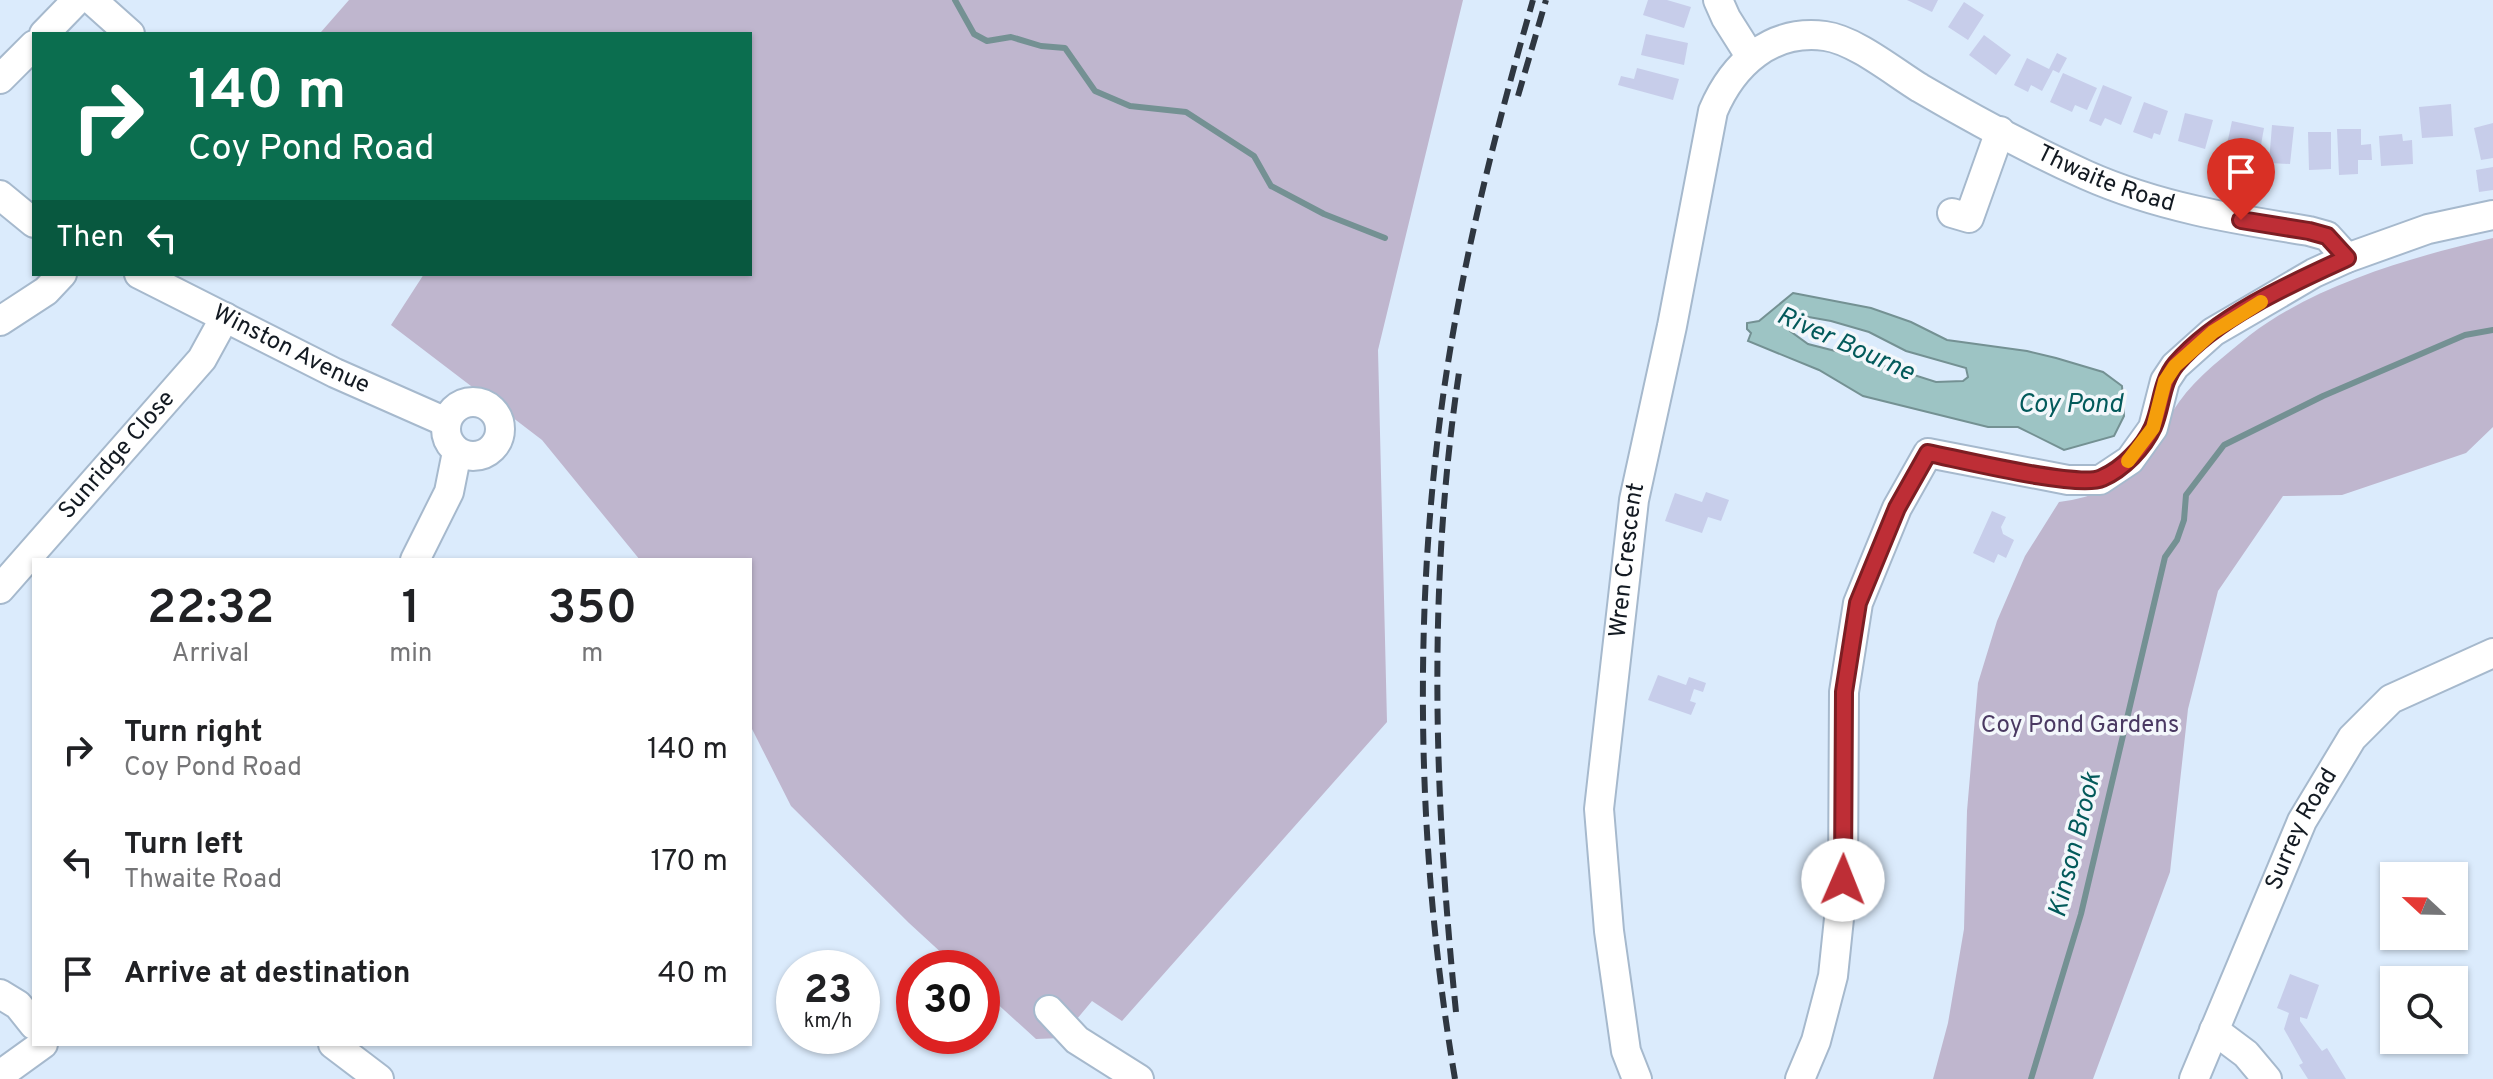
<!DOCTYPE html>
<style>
:root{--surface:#fff;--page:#f2f2f2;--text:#202124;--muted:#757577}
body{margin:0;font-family:Overpass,sans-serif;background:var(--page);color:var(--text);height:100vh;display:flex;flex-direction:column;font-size:30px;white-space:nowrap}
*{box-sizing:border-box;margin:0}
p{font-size:26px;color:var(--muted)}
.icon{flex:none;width:44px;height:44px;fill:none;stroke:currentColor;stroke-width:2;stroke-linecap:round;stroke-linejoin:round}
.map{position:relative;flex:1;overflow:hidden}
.side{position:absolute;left:32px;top:558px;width:720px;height:488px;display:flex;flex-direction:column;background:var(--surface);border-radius:0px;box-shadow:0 2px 6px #0004}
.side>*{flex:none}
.top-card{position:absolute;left:32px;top:32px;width:720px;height:244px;border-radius:0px;box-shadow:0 2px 6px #0004;background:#0b6e4f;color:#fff;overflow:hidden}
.needle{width:52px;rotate:292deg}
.controls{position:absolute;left:2380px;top:862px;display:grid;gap:16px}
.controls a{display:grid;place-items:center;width:88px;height:88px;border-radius:0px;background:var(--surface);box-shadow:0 2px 6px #0004;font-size:40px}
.speed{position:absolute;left:776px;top:950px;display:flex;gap:16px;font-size:40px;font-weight:700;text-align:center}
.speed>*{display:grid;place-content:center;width:104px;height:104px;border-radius:50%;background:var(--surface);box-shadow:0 2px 6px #0004;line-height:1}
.speed small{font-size:20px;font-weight:400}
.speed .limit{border:12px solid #d22;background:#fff;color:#111}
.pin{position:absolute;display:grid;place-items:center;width:68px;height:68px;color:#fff;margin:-82px -34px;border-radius:50% 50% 50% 0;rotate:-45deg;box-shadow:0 0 8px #0007}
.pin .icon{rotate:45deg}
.me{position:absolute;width:88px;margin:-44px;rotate:1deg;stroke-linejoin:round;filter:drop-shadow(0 0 6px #0008)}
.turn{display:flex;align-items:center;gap:28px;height:168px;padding:0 24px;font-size:36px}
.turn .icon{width:104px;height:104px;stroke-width:2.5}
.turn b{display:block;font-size:56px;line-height:68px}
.then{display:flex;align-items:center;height:76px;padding:0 24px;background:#0003;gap:16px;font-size:30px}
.eta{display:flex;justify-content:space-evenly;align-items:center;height:136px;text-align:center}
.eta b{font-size:48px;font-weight:600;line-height:56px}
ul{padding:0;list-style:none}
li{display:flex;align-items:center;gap:24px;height:112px;padding:0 24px}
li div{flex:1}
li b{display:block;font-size:30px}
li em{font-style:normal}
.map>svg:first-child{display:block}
.green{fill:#bfb6ce}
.water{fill:#9dc4c4;stroke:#749193;stroke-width:2;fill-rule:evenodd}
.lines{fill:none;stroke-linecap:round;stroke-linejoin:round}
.stream{stroke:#749193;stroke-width:6}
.building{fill:#c7cdea}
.minor-casing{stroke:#a6b9cd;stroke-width:32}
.minor{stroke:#fff;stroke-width:28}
.rail{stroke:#2f3741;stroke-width:6;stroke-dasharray:16 8;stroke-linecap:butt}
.route-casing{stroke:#7c1e23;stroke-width:20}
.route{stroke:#be2e36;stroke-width:14}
.slow{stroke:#f59e0b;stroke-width:14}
.labels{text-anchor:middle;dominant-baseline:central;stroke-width:7;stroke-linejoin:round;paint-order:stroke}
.street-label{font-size:24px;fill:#131a22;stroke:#f3f7fb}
.park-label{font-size:24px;fill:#4a3962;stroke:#f3f7fb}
.water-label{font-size:26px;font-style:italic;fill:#035a5b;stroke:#f3f7fb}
</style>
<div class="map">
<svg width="2493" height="1079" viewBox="0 0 2493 1079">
<rect width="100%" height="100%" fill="#dbebfc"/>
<path class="green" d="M 349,0 L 1463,0 L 1378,350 L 1387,722 L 1122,1021 L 1092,1001 L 1061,1038 L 1036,1039 L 982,990 L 982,968 L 958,968 L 909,923 L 791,806 L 750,725 L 750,560 L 640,560 L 542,440 L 391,325 L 424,274 L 750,274 L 750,34 L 323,34 L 321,32 Z
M 2493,238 L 2493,427 L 2466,453 L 2342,495 L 2283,496 L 2218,591 L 2188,709 L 2170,872 L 2093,1079 L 1933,1079 L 1948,1023 L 1964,929 L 1967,811 L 1978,683 L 1997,621 L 2025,556 L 2059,502 C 2094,498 2126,483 2148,454 C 2160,438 2167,418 2179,402 C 2197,376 2226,355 2250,335 C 2317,284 2412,257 2493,238 Z"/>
<path class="water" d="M 1793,293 L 1871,308 L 1911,322 L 1947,340 L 2027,351 L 2056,358 L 2103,372 L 2122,386 L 2124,416 L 2114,436 L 2064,450 L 2018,427 L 1988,427 L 1863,396 L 1819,370 L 1748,341 L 1751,333 L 1747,329 L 1747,323 L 1759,321 ZM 1803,316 L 1831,321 L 1869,332 L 1906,351 L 1966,368 L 1968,377 L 1963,381 L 1936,382 L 1851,355 L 1808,344 L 1790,331 L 1791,323 Z"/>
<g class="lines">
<path class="stream" d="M 955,0 L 974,34 L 987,41 L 1011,37 L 1041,46 L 1065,48 L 1095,91 L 1130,106 L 1186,112 L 1254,156 L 1271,186 L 1324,214 L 1385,238
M 2031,1079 L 2081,914 L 2165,557 L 2177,540 L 2184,520 L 2186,495 L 2224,445 L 2323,396 L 2465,335 L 2493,330"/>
</g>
<path class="building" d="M 1648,0 L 1667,0 L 1691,7 L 1684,28 L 1643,15 Z
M 1907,0 L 1938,0 L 1932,12 Z
M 1964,2 L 1984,15 L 1968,40 L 1948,27 Z
M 1646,34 L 1688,43 L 1684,65 L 1641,55 Z
M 1984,35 L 2011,55 L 1996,75 L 1969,55 Z
M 2057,53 L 2067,58 L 2059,73 L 2053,70 L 2042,91 L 2031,85 L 2028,92 L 2014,85 L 2027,58 L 2049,69 Z
M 1637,68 L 1679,79 L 1673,100 L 1618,85 L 1621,76 L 1634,79 Z
M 2063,73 L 2097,88 L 2087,110 L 2075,105 L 2072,112 L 2050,102 Z
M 2103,85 L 2132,97 L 2121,125 L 2105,118 L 2101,126 L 2089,121 Z
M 2144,102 L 2168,111 L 2160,135 L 2154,133 L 2152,139 L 2133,132 Z
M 2451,104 L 2453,136 L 2422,138 L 2419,107 Z
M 2185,113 L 2213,120 L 2205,149 L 2178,141 Z
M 2232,121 L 2264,128 L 2259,156 L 2226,149 Z
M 2493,123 L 2493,158 L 2481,160 L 2474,128 Z
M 2272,125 L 2294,127 L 2290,164 L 2269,163 Z
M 2337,129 L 2361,129 L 2361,145 L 2371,144 L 2372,160 L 2358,160 L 2358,174 L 2339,175 Z
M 2308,132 L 2331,132 L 2331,169 L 2309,170 Z
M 2402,134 L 2403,141 L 2412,140 L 2413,164 L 2381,166 L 2379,136 Z
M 2493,167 L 2493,190 L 2479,192 L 2476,170 Z
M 1706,492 L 1729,500 L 1721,521 L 1708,517 L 1702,533 L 1665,521 L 1675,493 L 1702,502 Z
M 1992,511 L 2006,517 L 2001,527 L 2003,534 L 2014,540 L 2006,558 L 1998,554 L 1994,563 L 1973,553 Z
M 1658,675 L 1686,685 L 1689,677 L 1706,683 L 1703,692 L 1694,689 L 1690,701 L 1696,703 L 1691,715 L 1648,700 Z
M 2290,974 L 2319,985 L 2307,1019 L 2300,1017 L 2300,1021 L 2322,1051 L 2327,1048 L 2346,1079 L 2308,1079 L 2299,1065 L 2303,1063 L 2284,1029 L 2289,1013 L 2277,1008 Z"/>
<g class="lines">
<defs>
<g id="minor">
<path d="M 92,0 L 130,34"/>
<path d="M 1718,0 L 1726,18 L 1750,56"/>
<path d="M 44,34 L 77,0"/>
<path d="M 0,79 L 34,45"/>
<path d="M 0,195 L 34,223"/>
<path d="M 1952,213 L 1969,218 L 2000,131"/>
<path id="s1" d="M 139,274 L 335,373 L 446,422"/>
<path d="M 0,321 L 46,291 L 62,274"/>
<circle cx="473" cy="429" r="27"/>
<path d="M 415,560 L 449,492 L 457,452"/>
<path id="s2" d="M 0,589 L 202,359 L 225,317"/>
<path d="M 0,994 L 18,1005 L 34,1025"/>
<path d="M 1049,1010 L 1077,1040 L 1139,1079"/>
<path d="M 2214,1030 L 2246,1054 L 2267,1079"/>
<path d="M 333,1044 L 379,1079"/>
<path d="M 0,1075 L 43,1044"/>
<path id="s3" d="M 1637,1079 L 1626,1051 L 1609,931 L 1599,809 L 1634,500 L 1672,326 L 1713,111 C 1733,64 1771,29 1825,36 C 1855,40 1894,72 1920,88 C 1973,119 2030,150 2086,175 C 2158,207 2233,219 2309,231 L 2327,236 L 2347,258"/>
<path d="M 1800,1079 L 1816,1041 L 1833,976 L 1843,880 L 1844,692 L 1858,603 L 1897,508 L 1928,453 L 2068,480 L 2100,480 L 2130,460 L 2153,428 L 2165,381 L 2175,366 L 2213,332 L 2314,273 L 2347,258 L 2428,229 L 2493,215"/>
<path id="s4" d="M 2194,1079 L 2302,821 L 2352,738 L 2391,699 L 2493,653"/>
</g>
</defs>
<use href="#minor" class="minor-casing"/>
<use href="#minor" class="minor"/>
<path class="rail" d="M 1518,96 L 1546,0
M 1456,1012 C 1434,796 1427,581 1460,366
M 1455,1079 C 1420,873 1413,652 1437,444 C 1454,293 1491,146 1533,0"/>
</g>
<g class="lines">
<defs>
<path id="route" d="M 1843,880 L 1844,692 L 1858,603 L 1897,508 L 1928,453 C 1959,459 2079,489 2102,478 C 2123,469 2144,447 2153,427 C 2162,406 2161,382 2176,364 C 2216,317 2292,283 2347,258 L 2327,236 L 2309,231 L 2241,220"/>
</defs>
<use href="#route" class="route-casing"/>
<use href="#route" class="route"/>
<path class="slow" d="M 2128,461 L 2153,428 L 2165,381 L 2175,366 L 2213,332 L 2261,302"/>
</g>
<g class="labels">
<g class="street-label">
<text stroke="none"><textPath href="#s3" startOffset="1444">Thwaite Road</textPath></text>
<text stroke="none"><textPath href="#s1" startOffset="170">Winston Avenue</textPath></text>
<text stroke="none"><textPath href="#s2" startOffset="178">Sunridge Close</textPath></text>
<text stroke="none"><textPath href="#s3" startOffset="524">Wren Crescent</textPath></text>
<text stroke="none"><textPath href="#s4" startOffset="272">Surrey Road</textPath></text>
</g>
<g class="park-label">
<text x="2080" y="726">Coy Pond Gardens</text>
</g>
<g class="water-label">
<text transform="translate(1845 345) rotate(24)">River Bourne</text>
<text x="2070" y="405">Coy Pond</text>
<text transform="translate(2076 845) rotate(-76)">Kinson Brook</text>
</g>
</g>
</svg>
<div class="controls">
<a><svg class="needle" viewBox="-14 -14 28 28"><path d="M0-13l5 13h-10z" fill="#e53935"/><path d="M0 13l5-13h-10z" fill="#757577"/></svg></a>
<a><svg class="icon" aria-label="search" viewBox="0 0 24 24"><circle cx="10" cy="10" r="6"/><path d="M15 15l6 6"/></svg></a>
</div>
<div class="speed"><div>23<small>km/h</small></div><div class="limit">30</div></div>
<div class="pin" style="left:2241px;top:220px;background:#d93025"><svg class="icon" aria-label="arrive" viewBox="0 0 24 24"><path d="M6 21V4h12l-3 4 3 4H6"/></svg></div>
<svg class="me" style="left:1843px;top:880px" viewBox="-20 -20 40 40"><circle r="19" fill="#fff"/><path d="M0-13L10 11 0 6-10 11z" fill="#be2e36"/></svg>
<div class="top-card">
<div class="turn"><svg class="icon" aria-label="right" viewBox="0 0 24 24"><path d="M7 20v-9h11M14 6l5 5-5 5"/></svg><div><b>140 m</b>Coy Pond Road</div></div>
<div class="then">Then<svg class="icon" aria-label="left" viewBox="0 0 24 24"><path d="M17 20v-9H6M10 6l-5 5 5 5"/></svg></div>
</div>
<section class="side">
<div class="eta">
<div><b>22:32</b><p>Arrival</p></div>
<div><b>1</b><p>min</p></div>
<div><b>350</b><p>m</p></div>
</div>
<ul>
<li><svg class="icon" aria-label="right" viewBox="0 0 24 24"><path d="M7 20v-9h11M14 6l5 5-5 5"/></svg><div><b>Turn right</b><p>Coy Pond Road</p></div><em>140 m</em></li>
<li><svg class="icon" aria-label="left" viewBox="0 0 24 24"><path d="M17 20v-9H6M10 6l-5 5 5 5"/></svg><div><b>Turn left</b><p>Thwaite Road</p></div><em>170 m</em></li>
<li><svg class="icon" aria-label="arrive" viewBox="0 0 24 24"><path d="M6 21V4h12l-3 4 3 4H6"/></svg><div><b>Arrive at destination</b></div><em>40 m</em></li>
</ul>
</section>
</div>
